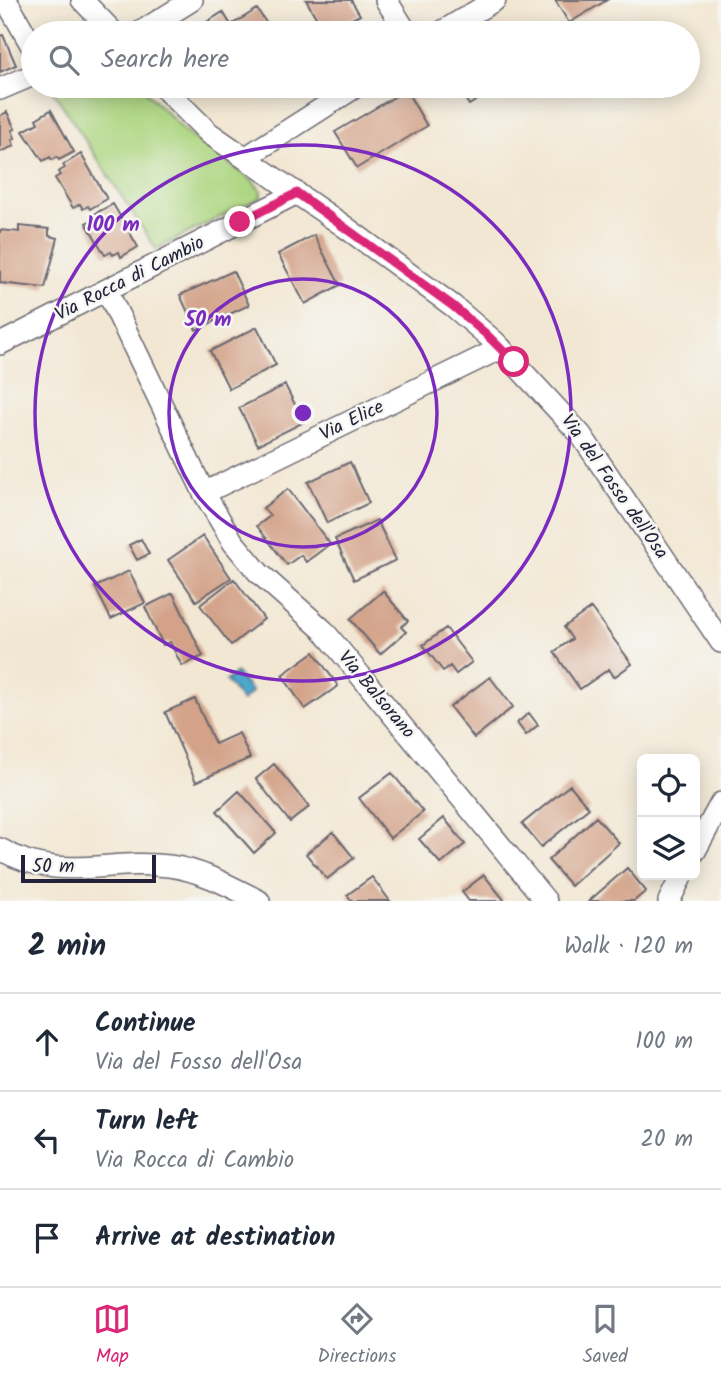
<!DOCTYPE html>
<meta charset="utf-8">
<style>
:root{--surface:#fff;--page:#f6f6f7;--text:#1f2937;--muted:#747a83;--line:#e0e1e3;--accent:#db2777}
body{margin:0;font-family:Kalam,sans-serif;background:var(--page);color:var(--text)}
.controls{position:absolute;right:21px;bottom:21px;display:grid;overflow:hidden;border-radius:10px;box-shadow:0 4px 18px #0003}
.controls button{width:63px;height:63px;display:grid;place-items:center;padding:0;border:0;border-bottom:2px solid var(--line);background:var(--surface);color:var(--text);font:35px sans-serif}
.scale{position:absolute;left:21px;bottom:18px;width:135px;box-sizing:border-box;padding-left:7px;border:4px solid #22223b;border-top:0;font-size:19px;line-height:24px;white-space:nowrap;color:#22223b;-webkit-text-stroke:5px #f6f6f2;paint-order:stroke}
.stop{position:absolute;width:21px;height:21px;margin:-16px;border:5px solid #db2777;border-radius:50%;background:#fff}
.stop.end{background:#db2777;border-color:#fff;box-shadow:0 2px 7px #0008}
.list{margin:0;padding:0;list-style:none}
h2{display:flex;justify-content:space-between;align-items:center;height:91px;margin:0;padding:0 28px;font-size:30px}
h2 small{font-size:23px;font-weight:400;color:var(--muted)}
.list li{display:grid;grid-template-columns:46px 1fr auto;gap:21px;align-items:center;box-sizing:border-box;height:98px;padding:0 28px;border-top:2px solid var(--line)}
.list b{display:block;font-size:26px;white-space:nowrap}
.list p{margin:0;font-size:23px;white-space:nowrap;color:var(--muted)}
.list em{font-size:23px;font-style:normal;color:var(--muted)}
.icon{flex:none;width:38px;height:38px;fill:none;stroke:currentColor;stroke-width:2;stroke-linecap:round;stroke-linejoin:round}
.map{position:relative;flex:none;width:721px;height:901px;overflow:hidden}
.search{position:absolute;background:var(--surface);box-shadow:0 4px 18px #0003;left:21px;right:21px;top:21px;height:77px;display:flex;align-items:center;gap:18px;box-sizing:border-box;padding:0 24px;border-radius:38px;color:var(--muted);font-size:26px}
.sheet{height:385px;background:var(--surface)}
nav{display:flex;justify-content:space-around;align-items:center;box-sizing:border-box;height:98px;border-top:2px solid var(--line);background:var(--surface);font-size:19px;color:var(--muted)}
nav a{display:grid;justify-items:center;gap:4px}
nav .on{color:var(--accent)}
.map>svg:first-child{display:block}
.green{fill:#add681;stroke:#687c5e;stroke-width:2}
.water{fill:#4ea7cb;stroke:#386483;stroke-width:2}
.building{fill:#d3a288}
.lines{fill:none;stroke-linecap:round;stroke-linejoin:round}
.minor-casing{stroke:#6b6770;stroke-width:24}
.minor{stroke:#fff;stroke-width:21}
.route{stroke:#db2777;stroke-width:9}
.ring{fill:none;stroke:#7b2cbf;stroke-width:3.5}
.labels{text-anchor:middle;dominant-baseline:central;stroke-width:5;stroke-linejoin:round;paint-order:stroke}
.street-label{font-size:19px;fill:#22223b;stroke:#f6f6f2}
.centre{fill:#7b2cbf;stroke:#f6f6f2;stroke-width:3.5}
.ring-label{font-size:21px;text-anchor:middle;font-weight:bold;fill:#7b2cbf;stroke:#f6f6f2;stroke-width:5;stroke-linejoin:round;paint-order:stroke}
</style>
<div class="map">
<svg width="721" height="901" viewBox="0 0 721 901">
<rect width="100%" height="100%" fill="#f6f6f2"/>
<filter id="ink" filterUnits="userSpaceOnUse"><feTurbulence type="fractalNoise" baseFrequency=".0143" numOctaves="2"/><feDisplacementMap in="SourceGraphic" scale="14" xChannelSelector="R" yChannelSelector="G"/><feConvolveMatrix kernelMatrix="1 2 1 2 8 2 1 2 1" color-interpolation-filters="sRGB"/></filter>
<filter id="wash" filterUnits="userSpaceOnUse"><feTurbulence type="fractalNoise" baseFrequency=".00686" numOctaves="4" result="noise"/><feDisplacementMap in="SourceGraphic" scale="28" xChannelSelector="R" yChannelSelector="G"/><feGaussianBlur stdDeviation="1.57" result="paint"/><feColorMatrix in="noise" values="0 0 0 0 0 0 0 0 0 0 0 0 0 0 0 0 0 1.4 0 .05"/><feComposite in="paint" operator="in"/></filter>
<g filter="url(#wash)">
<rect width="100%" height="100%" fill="#f2e7d3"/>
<path class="green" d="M50,86H140L189,135L252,180L261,191V197L156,249Z"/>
<path class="water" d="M236,673L252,692L242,701L226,681Z"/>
<g id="blocks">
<path class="building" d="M306,0H351L360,15L325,33Z
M555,0H607L569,23Z
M257,9L273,33H189L223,12L231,25Z
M3,35L16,65L0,72V36Z
M457,86H500L469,105Z
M406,90L427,126L357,168L335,132Z
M51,110L74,152L59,160L57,157L52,160L50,157L43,161L23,131L38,123L36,119Z
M7,112L15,129L12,130L15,138L12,140L14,146L0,152V116Z
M81,154L107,199L90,209L88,206L83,209L80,204L73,208L55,178L60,175L58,172L65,168L63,165Z
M113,204L138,247L121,257L119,252L113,255L111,252L105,255L86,223L98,217L96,213Z
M19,226L49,229V236L58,238L45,288L0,283V230L19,232Z
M314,235L340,285L305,304L278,254Z
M233,271L249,305L196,330L180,295Z
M257,327L276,365L229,389L210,351Z
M285,385L304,422L258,445L239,408Z
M350,462L369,503L327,523L308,482Z
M288,489L330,544L306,562L301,555L287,565L257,526L270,516L263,508Z
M377,520L396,560L354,580L335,539Z
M203,536L231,578L196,601L168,560Z
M141,539L149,554L137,560L129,545Z
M129,571L145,603L111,619L95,587Z
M234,579L264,619L231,645L200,605Z
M383,591L408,621L401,627L406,632L380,654L350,619Z
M173,593L203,656L182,666L170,642L163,645L145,607Z
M591,608L632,664L614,677L609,669L580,689L554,652L572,639L564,627Z
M446,628L472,662L456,674L450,666L443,671L423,645Z
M314,652L338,686L305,709L282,675Z
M490,677L513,707L474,738L450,707Z
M195,699L215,744L239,733L250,758L196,782L165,712Z
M529,713L538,725L526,735L517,723Z
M274,764L309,807L290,822L256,779Z
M392,773L423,812L390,838L359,798Z
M570,785L589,808L541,847L522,824Z
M239,791L276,833L254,853L217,811Z
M596,817L619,843L571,886L548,860Z
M444,818L465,844L441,864L419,839Z
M333,832L354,858L327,879L306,854Z
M627,868L646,891L634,901H589Z
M484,875L505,901H469L462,892Z
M372,877L390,901H352L347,895Z"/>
</g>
</g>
<g filter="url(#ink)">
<use href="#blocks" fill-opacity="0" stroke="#6b6770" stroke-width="2"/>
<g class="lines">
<defs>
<path id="minor" d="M6,0L33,48
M82,0L114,33
M386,0L407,33
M139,33L192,0
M440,33L495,0
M162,86L209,133L341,224L453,306L495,342L581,435L721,642
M0,89L33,75
M245,158L357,86
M107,291L204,493L233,542L258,572L323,630L546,901
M0,344L297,193
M204,493L501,348
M0,849C59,884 108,858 169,866C201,870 230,886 259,901
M695,851L721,803
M669,901L682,875"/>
</defs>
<use href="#minor" class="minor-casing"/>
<use href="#minor" class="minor"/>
</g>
</g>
<g class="lines" filter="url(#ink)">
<path class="route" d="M240,222L297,193L453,306L486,334L514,362"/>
</g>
<g class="ring">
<circle cx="303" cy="413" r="134"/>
<circle cx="303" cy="413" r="268"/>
</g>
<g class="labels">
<g class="street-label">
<text transform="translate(130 279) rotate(-27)">Via Rocca di Cambio</text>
<text transform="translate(352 421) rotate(-26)">Via Elice</text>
<text transform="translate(614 487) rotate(55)">Via del Fosso dell'Osa</text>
<text transform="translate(376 695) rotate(50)">Via Balsorano</text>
</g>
</g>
<circle cx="303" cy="413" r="10" class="centre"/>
<g class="ring-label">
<text x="113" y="231">100 m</text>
<text x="208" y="326">50 m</text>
</g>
</svg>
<div class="controls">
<button><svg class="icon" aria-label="locate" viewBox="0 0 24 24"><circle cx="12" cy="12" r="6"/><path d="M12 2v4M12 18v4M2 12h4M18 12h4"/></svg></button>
<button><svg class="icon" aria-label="layers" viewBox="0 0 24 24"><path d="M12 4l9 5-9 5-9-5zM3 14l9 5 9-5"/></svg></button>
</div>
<div class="scale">50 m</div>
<div class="stop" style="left:514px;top:362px"></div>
<div class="stop end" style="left:240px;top:222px"></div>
<div class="search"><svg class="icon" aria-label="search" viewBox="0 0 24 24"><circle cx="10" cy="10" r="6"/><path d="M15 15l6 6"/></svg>Search here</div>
</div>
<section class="sheet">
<h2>2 min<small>Walk · 120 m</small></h2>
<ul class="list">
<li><svg class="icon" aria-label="ahead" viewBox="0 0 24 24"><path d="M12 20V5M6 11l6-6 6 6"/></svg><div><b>Continue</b><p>Via del Fosso dell'Osa</p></div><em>100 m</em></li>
<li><svg class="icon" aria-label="left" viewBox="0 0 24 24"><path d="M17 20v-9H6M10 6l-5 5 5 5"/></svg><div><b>Turn left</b><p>Via Rocca di Cambio</p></div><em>20 m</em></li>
<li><svg class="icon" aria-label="arrive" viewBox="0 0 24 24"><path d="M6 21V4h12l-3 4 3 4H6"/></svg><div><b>Arrive at destination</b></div></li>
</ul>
</section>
<nav>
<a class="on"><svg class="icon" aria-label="map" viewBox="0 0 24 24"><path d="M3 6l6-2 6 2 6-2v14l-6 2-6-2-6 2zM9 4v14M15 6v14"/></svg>Map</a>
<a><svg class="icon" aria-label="directions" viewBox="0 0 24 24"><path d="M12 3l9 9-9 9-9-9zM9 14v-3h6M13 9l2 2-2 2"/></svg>Directions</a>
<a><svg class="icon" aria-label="saved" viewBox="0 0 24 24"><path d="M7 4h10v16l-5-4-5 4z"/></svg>Saved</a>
</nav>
